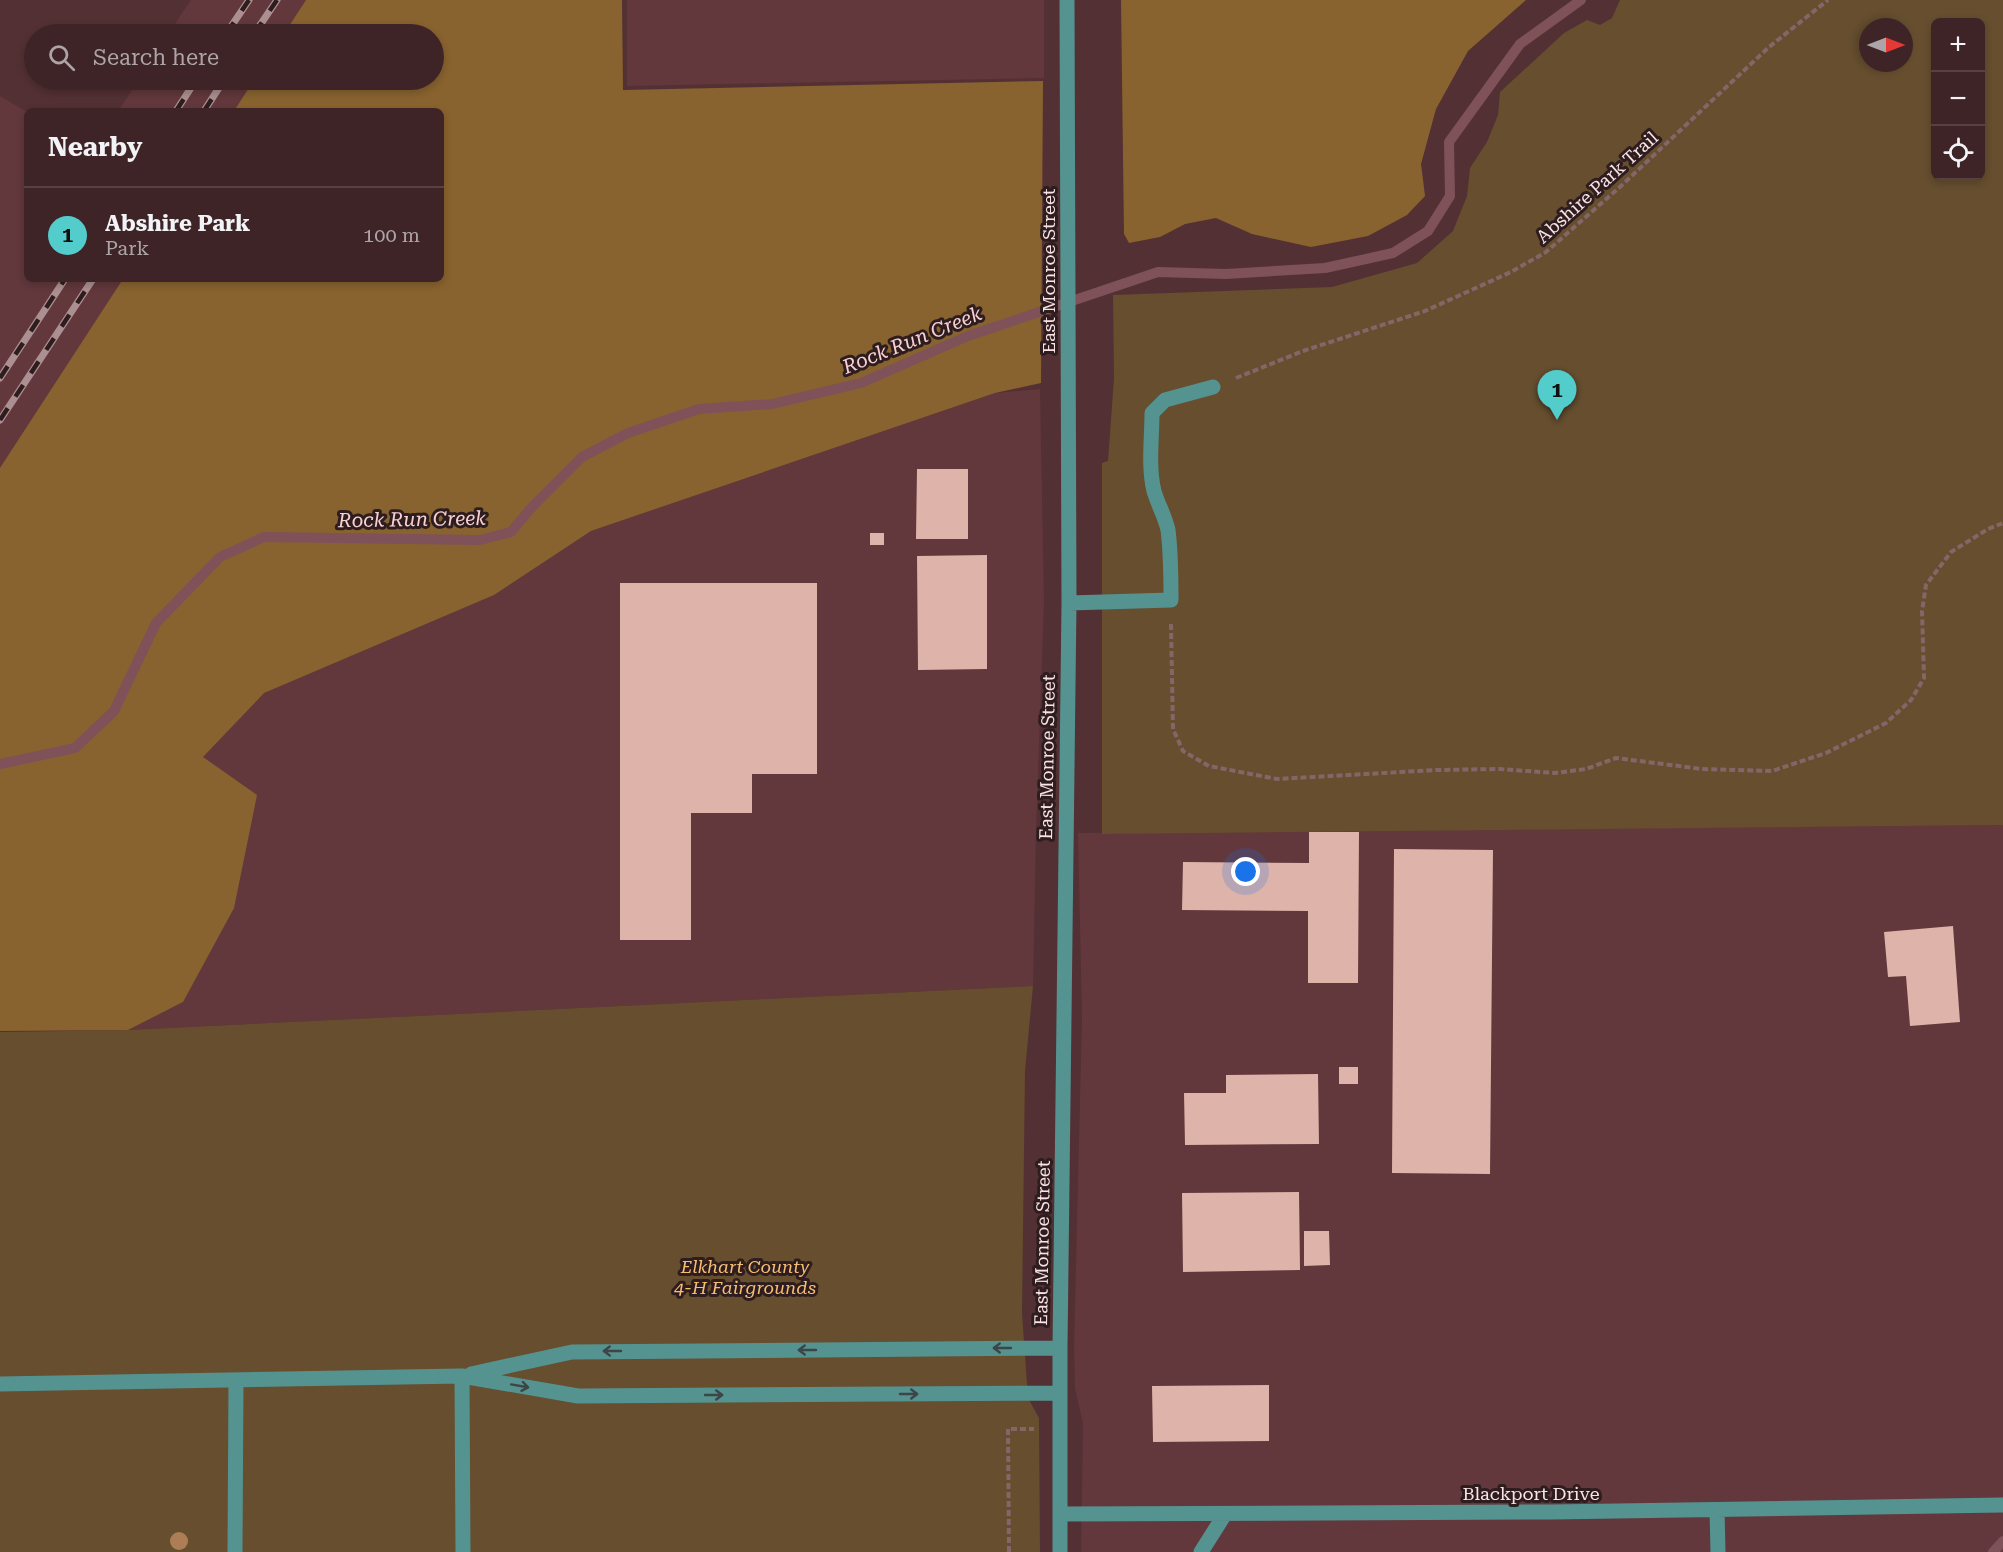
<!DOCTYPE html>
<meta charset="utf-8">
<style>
:root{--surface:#3e2426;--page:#493032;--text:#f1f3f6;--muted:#ada4a7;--line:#574143;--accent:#53cdcb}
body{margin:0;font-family:"Roboto Serif",serif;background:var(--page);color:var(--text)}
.controls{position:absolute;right:18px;top:18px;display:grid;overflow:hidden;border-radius:9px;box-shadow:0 3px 9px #0003}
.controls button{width:54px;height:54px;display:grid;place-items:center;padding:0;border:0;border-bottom:2px solid var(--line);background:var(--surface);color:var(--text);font:30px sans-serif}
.compass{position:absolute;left:1859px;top:18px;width:54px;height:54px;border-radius:50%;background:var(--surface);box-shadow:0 3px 9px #0003;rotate:90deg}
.you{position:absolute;left:1246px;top:872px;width:21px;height:21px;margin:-15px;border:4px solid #fff;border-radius:50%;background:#1a73e8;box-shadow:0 0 0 9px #1a73e833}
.badge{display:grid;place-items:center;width:39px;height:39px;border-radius:50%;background:var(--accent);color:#111;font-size:20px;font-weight:700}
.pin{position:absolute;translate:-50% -50px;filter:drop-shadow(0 2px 3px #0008)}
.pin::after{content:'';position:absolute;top:32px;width:21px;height:18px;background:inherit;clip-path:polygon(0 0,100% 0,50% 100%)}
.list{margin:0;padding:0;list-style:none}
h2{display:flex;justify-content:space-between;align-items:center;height:78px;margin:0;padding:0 24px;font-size:26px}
h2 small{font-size:20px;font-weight:400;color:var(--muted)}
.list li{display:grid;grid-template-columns:39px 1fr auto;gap:18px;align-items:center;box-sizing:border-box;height:96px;padding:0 24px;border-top:2px solid var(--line)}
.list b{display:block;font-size:22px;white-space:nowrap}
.list p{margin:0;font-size:20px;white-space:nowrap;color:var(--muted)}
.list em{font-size:20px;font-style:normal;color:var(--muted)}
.icon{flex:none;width:33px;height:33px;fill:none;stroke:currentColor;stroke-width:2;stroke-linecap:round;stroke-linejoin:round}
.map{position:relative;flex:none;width:2003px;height:1552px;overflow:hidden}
.search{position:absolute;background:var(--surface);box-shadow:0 3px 9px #0003;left:24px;top:24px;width:420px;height:66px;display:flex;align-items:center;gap:15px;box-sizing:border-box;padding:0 21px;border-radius:33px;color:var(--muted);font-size:22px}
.panel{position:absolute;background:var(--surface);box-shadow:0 3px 9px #0003;left:24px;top:108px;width:420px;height:174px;border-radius:9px}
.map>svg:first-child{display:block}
.built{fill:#62383c}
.green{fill:#664e2f;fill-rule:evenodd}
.forest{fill:#89632f}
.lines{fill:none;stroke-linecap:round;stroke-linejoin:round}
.stream{stroke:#7f5159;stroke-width:10}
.building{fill:#deb3a9}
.path{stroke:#856668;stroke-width:4;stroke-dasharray:6 3;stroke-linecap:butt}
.minor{stroke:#559391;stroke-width:15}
.rail-casing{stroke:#ac8f91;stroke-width:7}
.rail{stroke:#2e1d1f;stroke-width:4.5;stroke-dasharray:14;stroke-linecap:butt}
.tree{fill:#ad7e56}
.oneway{stroke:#3c4647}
.labels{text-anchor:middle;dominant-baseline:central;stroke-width:6;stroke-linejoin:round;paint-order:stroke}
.street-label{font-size:18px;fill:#fbe3e5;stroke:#2e1d1f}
.park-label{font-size:18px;font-style:italic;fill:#f7be72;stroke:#2e1d1f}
.water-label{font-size:20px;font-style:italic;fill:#f9d1d3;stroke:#2e1d1f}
</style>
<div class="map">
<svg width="2003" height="1552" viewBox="0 0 2003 1552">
<rect width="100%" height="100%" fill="#533033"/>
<path class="built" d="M191,0H308L285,34H168Z
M627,0H1044V78L627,86Z
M139,80H256L235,111H118Z
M0,96L27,112V279H125L0,469Z
M1040,389L1044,602L1036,832L1033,986L128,1030L183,1002L203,757L263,693L494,595L591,531L995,393Z
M2003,825V1552H1081L1083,1423L1075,1389L1074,1348L1082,1018L1078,833Z"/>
<path class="green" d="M1620,0H2003V825L1102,834V463L1108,461L1114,378L1113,295L1332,287L1417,263L1453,231L1467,196L1470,168L1487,142L1498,115L1500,92L1564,33L1587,20L1600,25L1612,18ZM1936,22H1980V176H1936ZM1868,27H1904V63H1868Z
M1033,986L1025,1071L1022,1313L1028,1398L1039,1418L1040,1552H0V1032L128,1030Z"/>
<path class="forest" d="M306,0H622L623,90L1043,81L1041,383L995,393L591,531L494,595L264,693L203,757L257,795L234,908L183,1002L128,1030L0,1031V468L123,279H441V111H234L254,80H434V34H284Z
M1121,0H1526L1468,51L1436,109L1421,164L1425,196L1407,215L1368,236L1311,247L1252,234L1216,218L1185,224L1160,237L1129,243L1124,234Z"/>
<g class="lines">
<path class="stream" d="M0,764L75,748L114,711L156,623L220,557L264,537L480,540L511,532L532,507L582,457L628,433L699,409L772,404L861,383L968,336L1158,272L1226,274L1325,268L1393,253L1428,231L1450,196L1449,142L1520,44L1581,0
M1993,1552L2003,1541"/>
</g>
<path class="building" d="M917,469H968V539H916Z
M870,533H884V545H870Z
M987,555V669L918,670L917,556Z
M620,583H817V774H752V813H691V940H620Z
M1309,832H1359L1358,983H1308V911L1182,910L1183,862L1309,863Z
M1394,849L1493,850L1490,1174L1392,1173Z
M1953,926L1960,1022L1910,1026L1906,976L1888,977L1884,932Z
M1339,1067H1358V1084H1339Z
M1318,1074L1319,1144L1185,1145L1184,1093H1226V1075Z
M1299,1192L1300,1270L1183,1272L1182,1193Z
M1304,1231H1329L1330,1265L1304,1266Z
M1269,1385V1441L1153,1442L1152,1386Z"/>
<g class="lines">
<path class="path" d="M1236,378L1303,351L1425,311L1511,272L1546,252L1621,186L1769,47L1828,0
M1171,624L1173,729L1183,751L1209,766L1277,779L1437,770L1499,769L1555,773L1586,769L1616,758L1702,769L1772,771L1826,753L1886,723L1911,700L1924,678L1922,611L1926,585L1951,552L1988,529L2003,523
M1009,1552L1008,1429H1034"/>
<path class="minor" d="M1069,603L1171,600C1171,577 1171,553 1168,530C1165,516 1158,505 1154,491C1148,467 1152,438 1152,413L1165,400L1213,387
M471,1374L572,1352L1060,1348
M462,1376L463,1552
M0,1384L462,1376L578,1396L1060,1393
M1717,1510L1718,1552
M1060,1514L1552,1512L2003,1505
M235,1552L236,1380
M1060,1552V1348L1069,603L1067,0
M1201,1552L1225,1514"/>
<defs>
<path id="rail" d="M226,34L249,0
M254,34L277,0
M176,111L196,80
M204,111L224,80
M0,378L65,279
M0,420L93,279"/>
</defs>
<use href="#rail" class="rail-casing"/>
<use href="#rail" class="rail"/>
</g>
<circle class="tree" cx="179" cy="1541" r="9"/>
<defs><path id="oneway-shaft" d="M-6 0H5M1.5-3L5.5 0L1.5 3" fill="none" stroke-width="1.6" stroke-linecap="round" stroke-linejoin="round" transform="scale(1.5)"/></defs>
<g class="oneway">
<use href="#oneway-shaft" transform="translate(1002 1348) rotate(180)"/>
<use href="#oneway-shaft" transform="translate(807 1350) rotate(180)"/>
<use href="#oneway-shaft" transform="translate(612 1351) rotate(180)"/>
<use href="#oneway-shaft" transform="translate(520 1386) rotate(10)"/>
<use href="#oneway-shaft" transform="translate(909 1394)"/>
<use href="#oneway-shaft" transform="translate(714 1395)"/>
</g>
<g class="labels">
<g class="street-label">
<text transform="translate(1597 187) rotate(-42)">Abshire Park Trail</text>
<text transform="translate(1048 271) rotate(-90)">East Monroe Street</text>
<text transform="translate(1047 757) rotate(-89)">East Monroe Street</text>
<text transform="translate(1042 1243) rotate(-89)">East Monroe Street</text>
<text x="1531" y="1493">Blackport Drive</text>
</g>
<g class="park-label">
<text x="745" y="1266">Elkhart County<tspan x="745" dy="21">4-H Fairgrounds</tspan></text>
</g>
<g class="water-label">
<text transform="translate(912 340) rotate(-22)">Rock Run Creek</text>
<text transform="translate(412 519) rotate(-1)">Rock Run Creek</text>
</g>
</g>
</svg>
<div class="controls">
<button>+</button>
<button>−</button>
<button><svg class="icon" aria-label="locate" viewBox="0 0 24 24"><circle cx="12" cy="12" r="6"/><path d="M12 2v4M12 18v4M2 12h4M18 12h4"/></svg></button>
</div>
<svg class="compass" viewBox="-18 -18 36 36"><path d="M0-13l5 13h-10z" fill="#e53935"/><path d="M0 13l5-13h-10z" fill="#ada4a7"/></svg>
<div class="you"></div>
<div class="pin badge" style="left:1557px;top:420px">1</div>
<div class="search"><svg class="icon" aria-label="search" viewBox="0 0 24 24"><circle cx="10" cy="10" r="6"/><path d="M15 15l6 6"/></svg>Search here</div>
<section class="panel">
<h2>Nearby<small></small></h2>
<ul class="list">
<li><span class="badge">1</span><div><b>Abshire Park</b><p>Park</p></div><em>100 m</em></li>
</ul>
</section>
</div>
